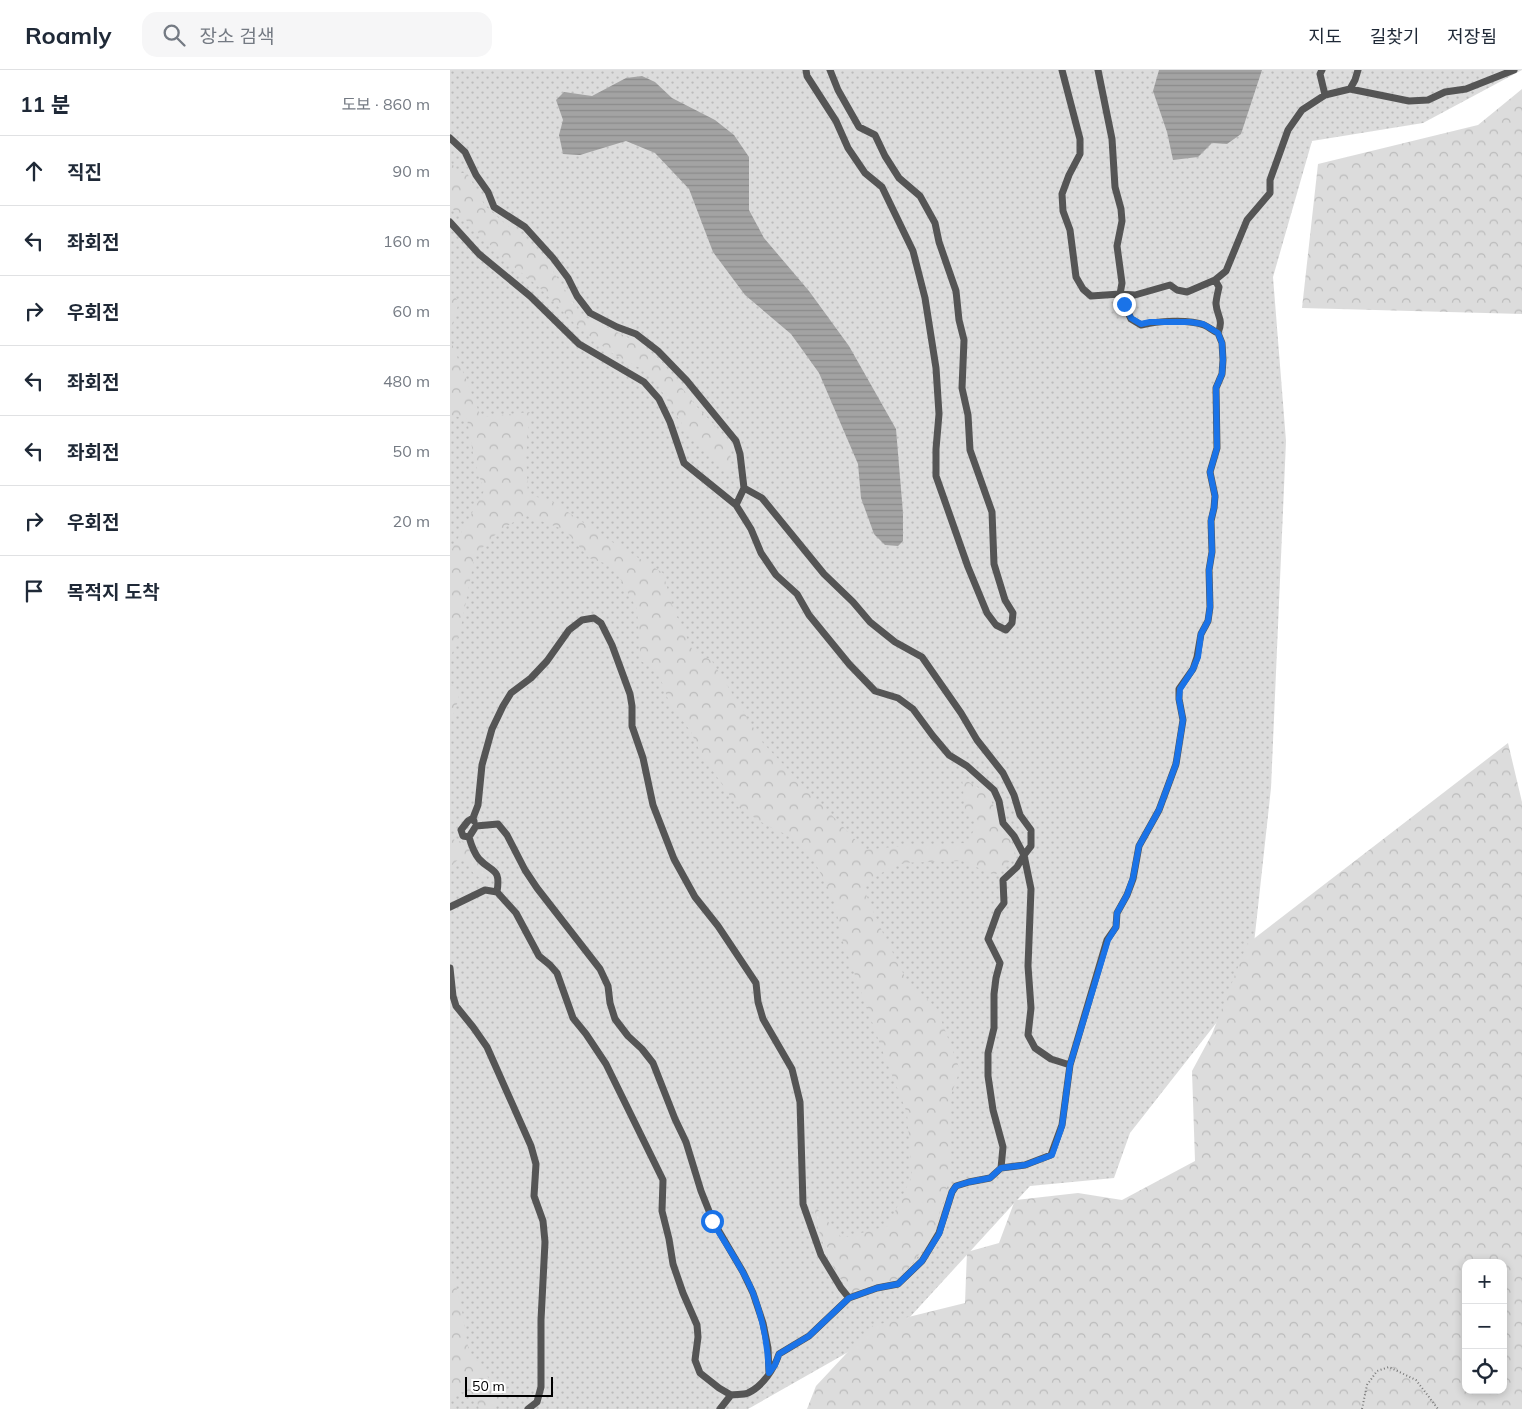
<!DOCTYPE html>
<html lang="ko">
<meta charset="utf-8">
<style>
:root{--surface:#fff;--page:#f6f6f7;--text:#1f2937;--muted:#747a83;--line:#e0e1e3}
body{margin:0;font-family:Mulish,"Noto Sans KR",sans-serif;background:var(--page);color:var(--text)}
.controls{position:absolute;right:15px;bottom:15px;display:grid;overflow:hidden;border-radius:10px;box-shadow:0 2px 8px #0003}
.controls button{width:45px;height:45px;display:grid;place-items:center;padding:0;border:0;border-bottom:1px solid var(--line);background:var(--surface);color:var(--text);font:25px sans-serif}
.scale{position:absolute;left:15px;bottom:12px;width:88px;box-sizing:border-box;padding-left:5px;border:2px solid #000;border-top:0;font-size:14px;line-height:18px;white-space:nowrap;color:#000;-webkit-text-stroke:4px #fff;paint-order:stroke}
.stop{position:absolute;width:15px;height:15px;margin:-11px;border:4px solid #1a73e8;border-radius:50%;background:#fff}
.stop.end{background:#1a73e8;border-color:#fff;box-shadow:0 1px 5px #0008}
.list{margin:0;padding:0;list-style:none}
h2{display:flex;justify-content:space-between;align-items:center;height:65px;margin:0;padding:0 20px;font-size:21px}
h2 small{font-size:16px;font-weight:400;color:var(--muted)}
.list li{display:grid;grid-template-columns:32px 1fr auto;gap:15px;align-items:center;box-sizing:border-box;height:70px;padding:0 20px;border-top:1px solid var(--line)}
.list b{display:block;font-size:19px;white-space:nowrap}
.list em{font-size:16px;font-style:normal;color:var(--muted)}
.icon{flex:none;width:28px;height:28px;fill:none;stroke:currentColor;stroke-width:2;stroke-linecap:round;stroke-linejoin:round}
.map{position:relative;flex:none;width:1072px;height:1339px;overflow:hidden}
header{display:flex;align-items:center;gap:30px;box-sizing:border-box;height:70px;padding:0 25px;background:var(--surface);border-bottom:1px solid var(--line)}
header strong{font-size:24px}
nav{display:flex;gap:28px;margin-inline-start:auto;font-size:18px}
.search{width:350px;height:45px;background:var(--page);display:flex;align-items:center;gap:12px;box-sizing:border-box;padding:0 18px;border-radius:15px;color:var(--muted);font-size:19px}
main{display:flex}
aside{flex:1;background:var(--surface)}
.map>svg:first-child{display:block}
.grass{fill:url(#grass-dots)}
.forest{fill:url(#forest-crowns);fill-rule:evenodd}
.water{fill:url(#water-rules)}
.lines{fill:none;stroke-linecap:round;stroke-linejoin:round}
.path{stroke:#777;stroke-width:2;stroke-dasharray:1 2.5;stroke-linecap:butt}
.service{stroke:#555;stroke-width:7}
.route{stroke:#1a73e8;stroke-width:6}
</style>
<header>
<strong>Roamly</strong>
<div class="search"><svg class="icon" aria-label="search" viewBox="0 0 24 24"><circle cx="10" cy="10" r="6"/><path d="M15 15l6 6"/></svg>장소 검색</div>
<nav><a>지도</a><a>길찾기</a><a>저장됨</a></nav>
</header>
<main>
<aside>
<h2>11 분<small>도보 · 860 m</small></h2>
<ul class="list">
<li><svg class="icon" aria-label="ahead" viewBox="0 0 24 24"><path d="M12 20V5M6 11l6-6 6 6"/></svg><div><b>직진</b></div><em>90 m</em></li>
<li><svg class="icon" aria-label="left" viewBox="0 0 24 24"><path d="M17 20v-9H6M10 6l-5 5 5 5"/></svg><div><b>좌회전</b></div><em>160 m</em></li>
<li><svg class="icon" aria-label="right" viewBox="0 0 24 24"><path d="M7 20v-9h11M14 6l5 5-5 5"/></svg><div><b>우회전</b></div><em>60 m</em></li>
<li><svg class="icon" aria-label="left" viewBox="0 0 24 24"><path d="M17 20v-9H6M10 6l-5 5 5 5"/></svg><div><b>좌회전</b></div><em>480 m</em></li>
<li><svg class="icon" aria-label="left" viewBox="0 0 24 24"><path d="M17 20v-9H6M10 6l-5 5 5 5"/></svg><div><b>좌회전</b></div><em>50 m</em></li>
<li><svg class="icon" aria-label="right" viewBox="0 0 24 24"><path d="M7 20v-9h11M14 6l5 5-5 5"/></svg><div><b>우회전</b></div><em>20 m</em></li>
<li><svg class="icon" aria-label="arrive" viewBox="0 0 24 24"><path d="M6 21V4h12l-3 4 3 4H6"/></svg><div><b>목적지 도착</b></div></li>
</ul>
</aside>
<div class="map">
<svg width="1072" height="1339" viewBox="0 0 1072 1339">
<defs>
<pattern id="grass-dots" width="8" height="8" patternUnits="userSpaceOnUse" patternTransform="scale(1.25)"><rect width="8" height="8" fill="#dcdcdc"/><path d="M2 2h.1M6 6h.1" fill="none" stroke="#bbb" stroke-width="1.8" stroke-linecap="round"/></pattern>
<pattern id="forest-crowns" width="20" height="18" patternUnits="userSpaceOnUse" patternTransform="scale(1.25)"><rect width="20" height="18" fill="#dcdcdc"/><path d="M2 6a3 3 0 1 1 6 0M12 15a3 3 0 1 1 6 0" fill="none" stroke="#bbb"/></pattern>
<pattern id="water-rules" width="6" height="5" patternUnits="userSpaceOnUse" patternTransform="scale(1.25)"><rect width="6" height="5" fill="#a3a3a3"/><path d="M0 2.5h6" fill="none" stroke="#8b8b8b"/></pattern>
</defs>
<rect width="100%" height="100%" fill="#fff"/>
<path class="grass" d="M0,0H1072L973,53L862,71L823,207L836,371L821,718L800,910L680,1063L664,1108L580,1116L460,1247L298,1339H0Z"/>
<path class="forest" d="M1072,19V244L852,238L868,94L1028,55Z
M0,91L9,103H17L35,136L95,189L132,246L171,264L190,274L210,290L247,337L280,372L281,404L234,357L201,304L160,282L126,255L88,216L54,189L15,149L0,137Z
M0,221L9,232L0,262Z
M0,269L31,347L80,342L76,386L78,425L100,430L159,470L213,503L222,535L242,579L262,591L313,673L415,780L461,775L518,773L528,750L515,739L512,708L537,723L560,769L566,785L545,805L512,791L448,793L412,815L430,857L460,917L472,924L487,939L510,1000L500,1028V1107L484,1164L462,1194L447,1209L399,1223L379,1190L369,1161L364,1135L392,1168L438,1156L462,1106L457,1043L434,985L393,872L384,829L364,791L337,765L316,755L288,737L251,684L241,662L219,632L208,602L191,591L187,539L163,496L139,488L115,460L75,445L49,461L25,485L10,562L0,589L1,481L34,421L24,389L17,349L0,345Z
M0,611L9,628L0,654Z
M1058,673L1072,732V1339H357L366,1316L422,1256L515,1233L517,1182L549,1173L565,1130L628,1123L672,1130L745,1091L742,1001L762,964L797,874ZM1016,1193H1053V1320H1016Z
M2,769L15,773L31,796L39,813L24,804L12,786L0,797V771Z
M0,1194L11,1235L19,1283L31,1294L47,1324L46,1339H29L25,1323L7,1322L0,1326Z"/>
<path class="water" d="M709,0H812L791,64L777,74L762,73L748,87L723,90L717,62L703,21Z
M192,6L205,12L222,28L265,50L284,65L299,87V140L314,168L359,221L399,276L446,359L453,443V471L448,476L435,475L424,464L411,428L408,394L369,303L341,264L295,225L263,182L239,119L205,83L176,71L130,85L113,84L109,65L113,50L106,30L114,22L142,26L176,8Z"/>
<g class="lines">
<path class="path" d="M912,1339L917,1315L927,1301L939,1297L966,1310L988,1339"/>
<path class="service" d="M356,0L357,6L386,51L398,78L415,103L432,117L463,181L475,228L486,298L489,344L486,379V406L518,497L537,543L546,555L556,560L562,553L563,543L555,530L544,494L542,442L520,380L518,345L512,318L514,270L509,250L506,221L489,172L485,153L470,126L449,108L435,86L425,65L409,57L388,20L380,0
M612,0L630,69V84L619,105L612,124L613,141L620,160L626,207L633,219L641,226L670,224L681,249L691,255C707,251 739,249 754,255C759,257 763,261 768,263
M648,0L662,69L665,117L671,139L672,151L667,176L672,213L670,224L685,225L720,215L727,220L737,222L765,210L776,201L797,150L820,123V110L838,60L852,40L875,25L900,19L959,31L978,30L995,22L1016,19L1064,0
M872,0L870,4L875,25
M900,19L905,10L908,0
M0,68L15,82L26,105L38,122L44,137L75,157L103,188L118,208L127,226L140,243L167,257L186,264L208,281L237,311L286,371L290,384L294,418L286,435
M0,152L29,184L80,226L129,274L194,312L209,329L220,352L234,393L286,435L301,459L311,483L326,505L347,524L359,545L399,594L425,621L448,628L463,639L483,666L499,685L517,696L544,720L549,731L553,753L564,766L574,785L567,797L553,810L554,833L548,841L538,869L550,893L546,908L544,924V958L538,983V1006L543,1040L553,1077L551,1098L540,1108L519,1112L506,1116L502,1122L489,1163L472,1191L448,1214L427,1218L399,1228L359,1266L329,1284C324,1299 313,1316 298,1323C293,1325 286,1324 281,1325L270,1339
M294,418L312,428L374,504L403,532L420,552L445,572L472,587L511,643L527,670L553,703L564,725L570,745L581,760V776L574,785L581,819L578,896L581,938L578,965L585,978L601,989L620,995L612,1055L601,1085L575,1095L551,1098
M23,748L28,735L32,695L42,659L53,636L61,623L81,608L97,591L119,560L132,550L144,548L151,553L162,575L180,624L182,636V656L193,688L203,735L224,789L245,827L268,856L306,913L308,932L313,949L342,999L350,1032L353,1134L371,1185L391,1218L399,1228
M19,767L13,766L11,760L18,751L23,748L24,751
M47,822C51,797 42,803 29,789C24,783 21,774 19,767L26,756L48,754L57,765L75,800L87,818L150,899L158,916L160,933L165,949L178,966L192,979L203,993L225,1049L236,1072L251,1121L263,1151L293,1202L303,1223L313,1253L318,1278L319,1303
M0,837L35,820L47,822L66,843L89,886L100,895L107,903L123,948L136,964L156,994L213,1110L212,1141L219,1169L223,1194L233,1223L247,1255L248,1267L245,1290L250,1303L269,1318L281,1325
M0,898L3,926L6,936L23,957L37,977L81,1076L86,1094L84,1126L93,1151L95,1172L91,1250V1317L87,1332L78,1339
M620,995L657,870L666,857L667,843L677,825L683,809L689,776L709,740L726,694L733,650L729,629V619L743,599L747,587L751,564L758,551L760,537L759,500L762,482L761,451L764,438L765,426L760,402L767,378L766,318L772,304L773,290L772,273L768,263C774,249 767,247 766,234C766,229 768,222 769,217L765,210"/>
</g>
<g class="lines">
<path class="route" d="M262,1151C276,1175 293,1198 303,1223C313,1249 318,1276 319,1303L325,1295L329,1284L359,1266L399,1228L427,1218L448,1214L472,1191L489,1164L502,1122L506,1116L519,1112L540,1108L551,1098L575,1095L602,1085L612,1056L620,995L658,870L666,857L667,843L677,825L683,808L689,776L709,740L726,694L733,650L729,629L730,619L743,599L748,587L751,564L758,551L760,537L759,500L762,482L761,450L764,438L765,426L760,402L767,378L766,318L772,304L773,290L772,273L768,263L753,254L740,252H700L691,254L681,248L674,234"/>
</g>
</svg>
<div class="controls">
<button>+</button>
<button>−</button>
<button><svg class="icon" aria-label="locate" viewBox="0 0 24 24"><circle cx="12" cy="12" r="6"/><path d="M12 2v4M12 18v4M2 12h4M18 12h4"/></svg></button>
</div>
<div class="scale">50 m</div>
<div class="stop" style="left:262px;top:1151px"></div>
<div class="stop end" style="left:674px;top:234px"></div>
</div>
</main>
